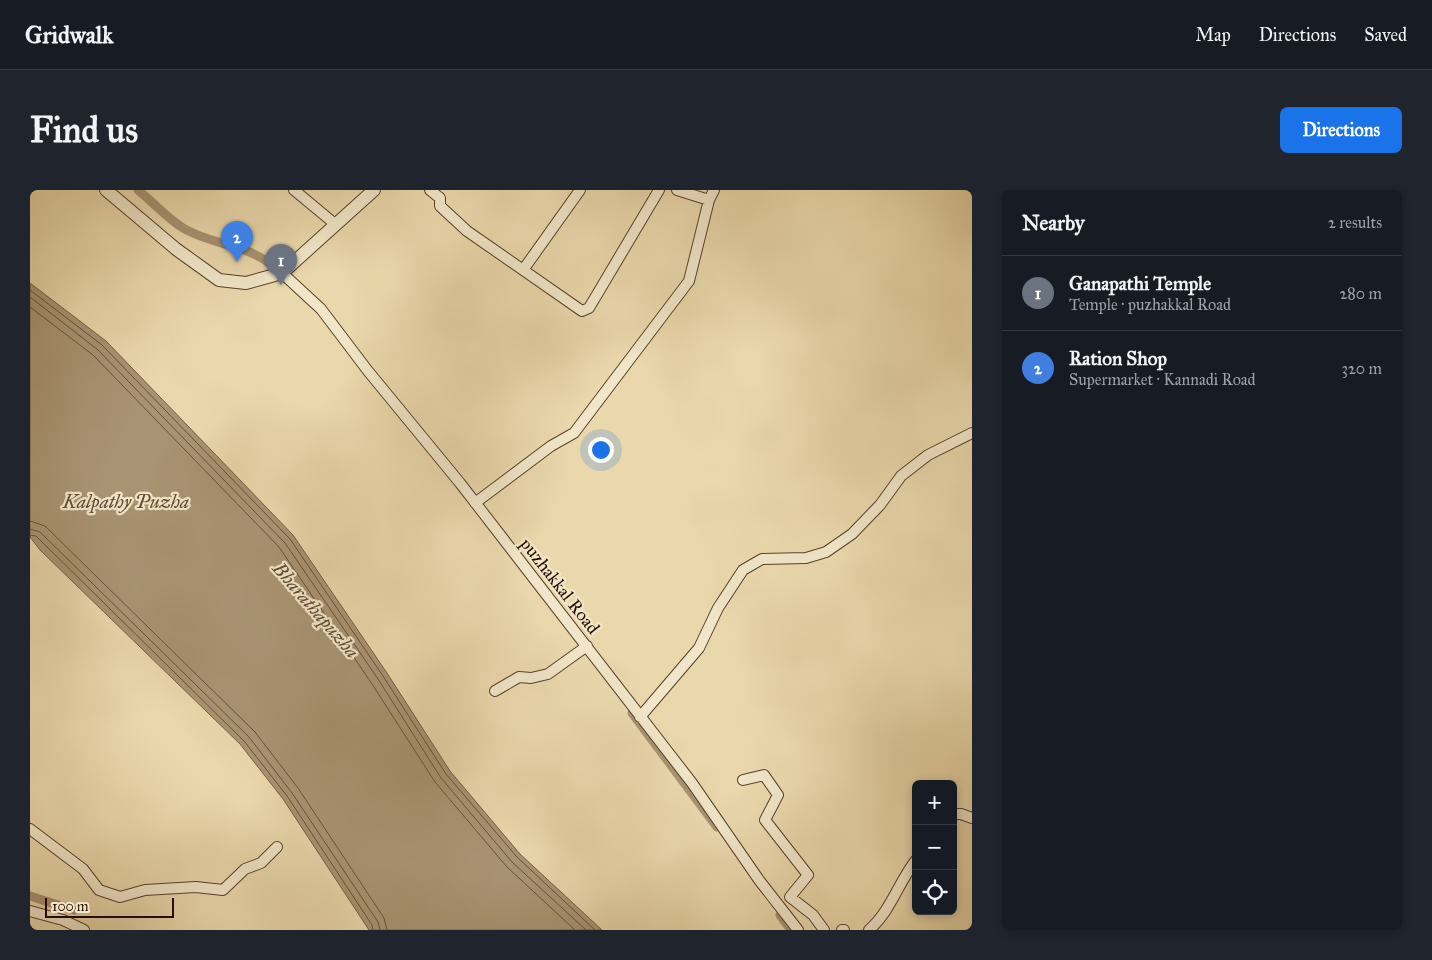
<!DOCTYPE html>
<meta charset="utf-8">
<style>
:root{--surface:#171b24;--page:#20242c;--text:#f1f3f6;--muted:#9ea1a6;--line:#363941;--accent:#1a73e8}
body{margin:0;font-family:"IM FELL Great Primer",serif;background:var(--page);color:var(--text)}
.controls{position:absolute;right:15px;bottom:15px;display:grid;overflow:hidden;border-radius:8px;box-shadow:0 2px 8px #0003}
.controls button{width:45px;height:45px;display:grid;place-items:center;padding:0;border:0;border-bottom:1px solid var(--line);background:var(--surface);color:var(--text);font:25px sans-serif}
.scale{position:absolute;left:15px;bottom:12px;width:129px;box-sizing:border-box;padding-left:5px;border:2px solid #280e00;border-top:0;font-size:14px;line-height:18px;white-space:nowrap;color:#280e00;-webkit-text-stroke:4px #f1e6c9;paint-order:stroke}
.you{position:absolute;left:570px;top:259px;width:18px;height:18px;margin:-12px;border:4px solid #fff;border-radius:50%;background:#1a73e8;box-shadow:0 0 0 8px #1a73e833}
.badge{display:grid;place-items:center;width:32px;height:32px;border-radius:50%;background:var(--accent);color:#fff;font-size:16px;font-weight:700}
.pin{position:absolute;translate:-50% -41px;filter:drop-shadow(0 1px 2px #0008)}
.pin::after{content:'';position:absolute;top:26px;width:18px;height:15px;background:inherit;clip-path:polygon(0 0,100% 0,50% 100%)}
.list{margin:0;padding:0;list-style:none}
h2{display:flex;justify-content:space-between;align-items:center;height:65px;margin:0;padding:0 20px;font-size:21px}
h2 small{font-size:16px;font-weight:400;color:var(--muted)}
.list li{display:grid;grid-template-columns:32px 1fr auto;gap:15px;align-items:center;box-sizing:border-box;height:75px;padding:0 20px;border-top:1px solid var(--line)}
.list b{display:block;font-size:19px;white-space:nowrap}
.list p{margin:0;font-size:16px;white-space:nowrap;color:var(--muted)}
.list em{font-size:16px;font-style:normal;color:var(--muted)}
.icon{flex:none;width:28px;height:28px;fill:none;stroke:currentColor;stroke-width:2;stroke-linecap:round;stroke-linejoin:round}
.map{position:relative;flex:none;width:942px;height:740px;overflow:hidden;border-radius:8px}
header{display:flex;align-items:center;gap:30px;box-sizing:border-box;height:70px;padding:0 25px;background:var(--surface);border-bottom:1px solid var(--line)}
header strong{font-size:24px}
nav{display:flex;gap:28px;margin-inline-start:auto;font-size:18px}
.intro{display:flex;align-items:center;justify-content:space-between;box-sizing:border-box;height:120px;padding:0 30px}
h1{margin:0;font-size:35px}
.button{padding:12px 22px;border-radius:8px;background:var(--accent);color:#fff;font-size:18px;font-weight:700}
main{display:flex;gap:30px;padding:0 30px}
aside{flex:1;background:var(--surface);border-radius:8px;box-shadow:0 2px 8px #0003}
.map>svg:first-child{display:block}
.water{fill:#a89372;stroke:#755e44}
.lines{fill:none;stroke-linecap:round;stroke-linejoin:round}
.shore{stroke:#685039;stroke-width:1}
.canal{stroke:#a89372;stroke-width:9}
.minor-casing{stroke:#58402b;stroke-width:12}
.tertiary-casing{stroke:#58402b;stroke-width:14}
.minor{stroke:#f1e6c9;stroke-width:10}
.tertiary{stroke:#f1e6c9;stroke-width:12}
.labels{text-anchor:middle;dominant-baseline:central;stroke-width:4.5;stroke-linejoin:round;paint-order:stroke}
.street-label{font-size:18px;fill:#280e00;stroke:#f1e6c9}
.water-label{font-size:19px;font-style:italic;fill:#624a33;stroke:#f1e6c9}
</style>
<header>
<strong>Gridwalk</strong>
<nav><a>Map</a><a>Directions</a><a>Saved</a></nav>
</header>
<div class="intro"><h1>Find us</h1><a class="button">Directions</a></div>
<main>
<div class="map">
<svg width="942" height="740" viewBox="0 0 942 740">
<rect width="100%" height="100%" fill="#ead8ac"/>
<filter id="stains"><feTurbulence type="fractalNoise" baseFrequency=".004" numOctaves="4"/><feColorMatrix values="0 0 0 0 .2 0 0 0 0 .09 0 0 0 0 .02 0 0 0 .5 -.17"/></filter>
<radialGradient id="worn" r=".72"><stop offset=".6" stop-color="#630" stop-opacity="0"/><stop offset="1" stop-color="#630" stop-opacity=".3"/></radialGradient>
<path class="water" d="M0,93L76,151L263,345L357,483L420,581L490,664L572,740H339L253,609L210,554L10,360L0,347Z"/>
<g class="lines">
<path class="shore" d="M0,100L72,155L260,349L353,486L416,584L487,667L565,740
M0,107L68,160L255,353L348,489L411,588L482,672L556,740
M0,117L63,165L249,357L342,494L405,592L477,677L545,740
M0,331L15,336L225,542L268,598L354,728L357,740
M0,339L10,342L219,547L262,603L348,732L350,740
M0,345L6,346L214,551L257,606L342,735L343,740"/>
<path class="canal" d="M108,0C123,12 137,28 153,38C179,54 214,54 239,73
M602,523L687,637
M0,706L44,720
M750,725L761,740"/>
<defs>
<path id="minor" d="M264,0L305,34
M400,0L410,8V16L437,41L552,121L559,118L629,0
M647,0L679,10L684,0
M493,80L550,0
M252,83L291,119L338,181L430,293L662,593L729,690L768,740
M445,313L521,256L544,243L659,91L679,10
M465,501L489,487L501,488L518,484L557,456
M610,527L669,458L688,418L713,380L732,369L776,368L796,362L822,344L850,315L871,286L898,265L942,243
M713,590L734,585L748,605L735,630L778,685L760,707L783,725L794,740
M923,624H931L942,628
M0,639L53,679L69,700L90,707L115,700L166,697L193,700L215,679L231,673L247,657
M0,721L33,730L54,740
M812,740H814
M839,740C861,721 868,693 886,670"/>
<path id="tertiary" d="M76,0L146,59L189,90L216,93L252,83L344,0"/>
</defs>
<use href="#minor" class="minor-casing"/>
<use href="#tertiary" class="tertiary-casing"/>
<use href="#minor" class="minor"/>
<use href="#tertiary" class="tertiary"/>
</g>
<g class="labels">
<g class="street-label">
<text transform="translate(530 396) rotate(52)">puzhakkal Road</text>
</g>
<g class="water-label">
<text x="96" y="311">Kalpathy Puzha</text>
<text transform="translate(286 420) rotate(49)">Bharathapuzha</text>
</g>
</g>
<rect width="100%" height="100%" filter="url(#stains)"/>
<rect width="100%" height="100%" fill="url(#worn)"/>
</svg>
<div class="controls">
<button>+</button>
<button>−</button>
<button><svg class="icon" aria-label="locate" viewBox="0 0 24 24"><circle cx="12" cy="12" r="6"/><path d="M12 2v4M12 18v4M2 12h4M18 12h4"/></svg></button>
</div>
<div class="scale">100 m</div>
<div class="you"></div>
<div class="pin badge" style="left:251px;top:95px;background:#6b7280">1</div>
<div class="pin badge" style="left:207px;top:72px;background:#3f7fe0">2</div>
</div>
<aside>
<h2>Nearby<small>2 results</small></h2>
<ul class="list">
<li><span class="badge" style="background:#6b7280">1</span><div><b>Ganapathi Temple</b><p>Temple · puzhakkal Road</p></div><em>280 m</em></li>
<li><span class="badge" style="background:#3f7fe0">2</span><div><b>Ration Shop</b><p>Supermarket · Kannadi Road</p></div><em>320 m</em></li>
</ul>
</aside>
</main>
